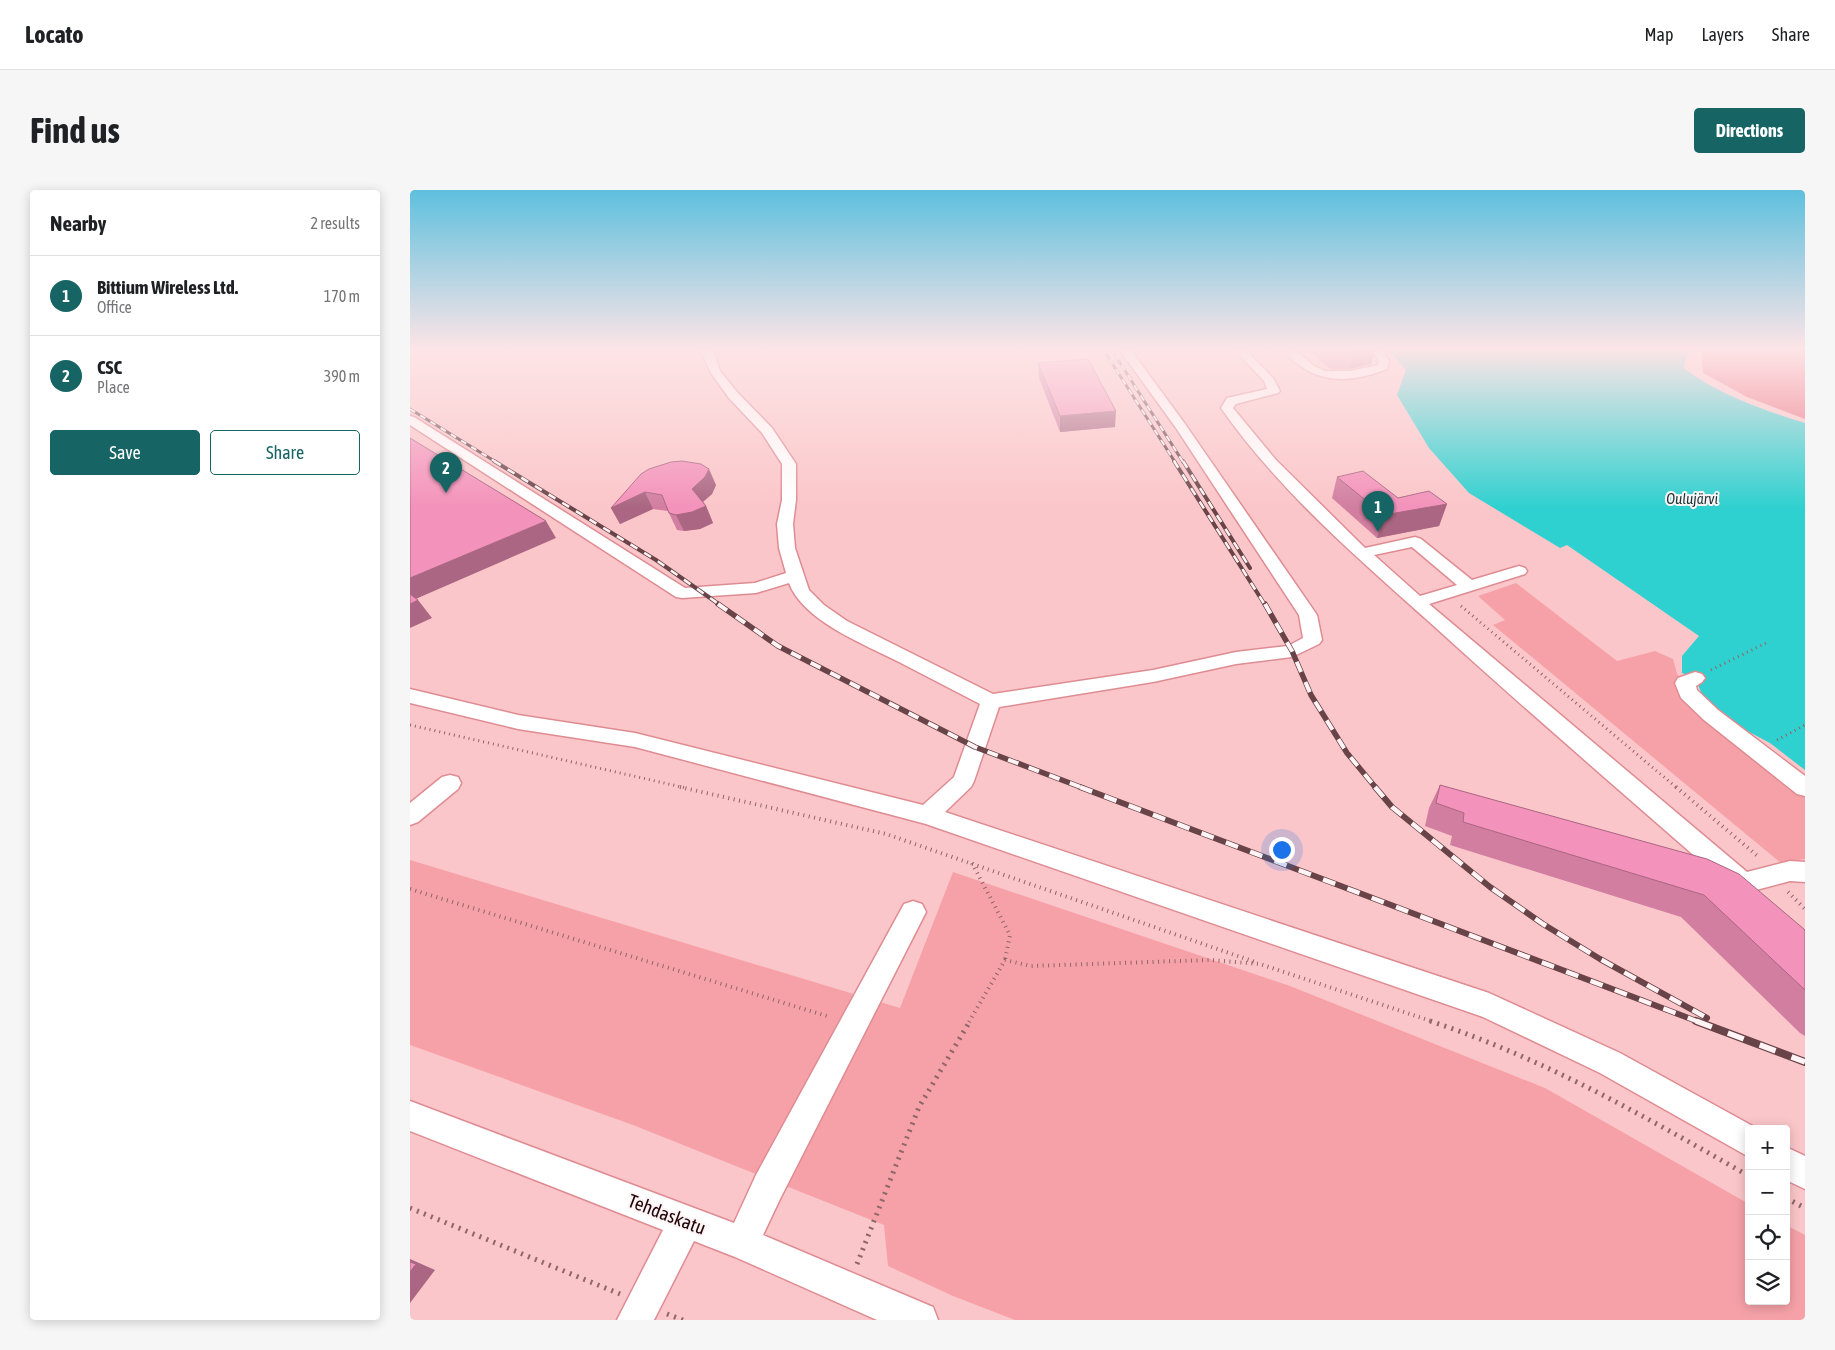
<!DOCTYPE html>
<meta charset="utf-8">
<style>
:root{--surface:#fff;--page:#f6f6f6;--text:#202124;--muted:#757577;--line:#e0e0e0;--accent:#166564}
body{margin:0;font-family:"Asap Condensed",sans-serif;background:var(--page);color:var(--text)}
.controls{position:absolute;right:15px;bottom:15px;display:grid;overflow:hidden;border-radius:5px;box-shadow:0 2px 12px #0003}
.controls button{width:45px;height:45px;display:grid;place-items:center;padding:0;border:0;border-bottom:1px solid var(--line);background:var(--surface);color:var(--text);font:25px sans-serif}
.you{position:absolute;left:871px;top:659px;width:18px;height:18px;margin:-12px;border:4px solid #fff;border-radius:50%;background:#1a73e8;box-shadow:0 0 0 8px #1a73e833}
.badge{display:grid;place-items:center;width:32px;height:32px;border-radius:50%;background:var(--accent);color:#fff;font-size:16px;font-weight:700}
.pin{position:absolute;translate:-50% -41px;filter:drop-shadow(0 1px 2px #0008)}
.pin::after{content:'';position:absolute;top:26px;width:18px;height:15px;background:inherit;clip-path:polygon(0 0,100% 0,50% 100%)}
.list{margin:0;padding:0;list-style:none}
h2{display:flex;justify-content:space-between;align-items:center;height:65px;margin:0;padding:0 20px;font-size:21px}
h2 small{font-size:16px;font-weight:400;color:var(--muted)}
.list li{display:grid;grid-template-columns:32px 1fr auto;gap:15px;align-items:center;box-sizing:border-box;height:80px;padding:0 20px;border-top:1px solid var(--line)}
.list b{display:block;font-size:19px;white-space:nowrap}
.list p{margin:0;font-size:16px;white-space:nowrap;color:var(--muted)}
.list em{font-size:16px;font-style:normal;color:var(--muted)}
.actions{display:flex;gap:10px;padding:15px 20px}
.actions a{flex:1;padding:11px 0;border:1px solid var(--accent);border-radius:5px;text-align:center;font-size:18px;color:var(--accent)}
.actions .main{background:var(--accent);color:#fff}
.icon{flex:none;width:28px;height:28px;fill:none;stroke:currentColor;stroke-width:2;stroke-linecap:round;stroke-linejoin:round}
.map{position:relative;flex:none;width:1395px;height:1130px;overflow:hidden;border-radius:5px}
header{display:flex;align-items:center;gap:30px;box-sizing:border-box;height:70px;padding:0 25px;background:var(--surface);border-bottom:1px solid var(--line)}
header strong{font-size:24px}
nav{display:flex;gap:28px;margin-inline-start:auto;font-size:18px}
.intro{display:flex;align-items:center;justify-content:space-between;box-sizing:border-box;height:120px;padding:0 30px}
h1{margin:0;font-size:35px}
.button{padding:12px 22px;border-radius:5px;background:var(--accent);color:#fff;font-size:18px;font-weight:700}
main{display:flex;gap:30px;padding:0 30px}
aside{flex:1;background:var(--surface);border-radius:5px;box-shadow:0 2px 12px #0003}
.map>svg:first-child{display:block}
.green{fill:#f6a1a8}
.forest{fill:#e96b7b}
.water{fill:#2fd1d0}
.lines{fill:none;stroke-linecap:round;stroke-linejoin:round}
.minor-casing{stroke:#de8c92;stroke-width:3}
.path-far2{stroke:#8f6669;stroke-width:3;stroke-dasharray:1 4;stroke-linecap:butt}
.path-far1{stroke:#8f6669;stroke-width:4;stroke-dasharray:1 4.5;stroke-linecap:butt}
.path{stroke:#8f6669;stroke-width:5;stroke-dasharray:2 5.5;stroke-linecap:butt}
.minor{fill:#fff;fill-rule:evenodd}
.rail-far4-casing{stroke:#684347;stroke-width:3}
.rail-far3-casing{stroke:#684347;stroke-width:4}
.rail-far2-casing{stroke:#684347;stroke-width:5.5}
.rail-far1-casing{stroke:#684347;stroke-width:6}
.rail-casing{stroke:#684347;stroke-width:8}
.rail-far4{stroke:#fef4f5;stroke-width:2;stroke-dasharray:6;stroke-linecap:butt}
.rail-far3{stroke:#fef4f5;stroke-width:2.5;stroke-dasharray:8;stroke-linecap:butt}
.rail-far2{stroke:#fef4f5;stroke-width:4;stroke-dasharray:11;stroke-linecap:butt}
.rail-far1{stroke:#fef4f5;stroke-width:4.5;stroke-dasharray:13;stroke-linecap:butt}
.rail{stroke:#fef4f5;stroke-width:5.5;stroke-dasharray:17;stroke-linecap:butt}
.wall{fill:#d17ea0}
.shaded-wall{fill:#aa6682}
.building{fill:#f392ba;stroke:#aa6682}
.labels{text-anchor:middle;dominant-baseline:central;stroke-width:4;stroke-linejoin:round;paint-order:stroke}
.far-water-label{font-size:15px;font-style:italic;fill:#173636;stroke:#fef4f5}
.near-street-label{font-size:19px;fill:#200408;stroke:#fef4f5}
</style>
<header>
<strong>Locato</strong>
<nav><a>Map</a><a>Layers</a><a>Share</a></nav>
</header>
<div class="intro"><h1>Find us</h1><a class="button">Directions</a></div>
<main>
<aside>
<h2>Nearby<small>2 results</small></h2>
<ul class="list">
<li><span class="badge">1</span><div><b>Bittium Wireless Ltd.</b><p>Office</p></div><em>170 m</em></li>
<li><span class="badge">2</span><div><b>CSC</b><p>Place</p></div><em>390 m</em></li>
</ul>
<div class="actions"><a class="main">Save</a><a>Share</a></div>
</aside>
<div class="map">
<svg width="1395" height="1130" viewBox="0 0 1395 1130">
<rect width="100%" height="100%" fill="#fbc6c9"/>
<path class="green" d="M1106,393L1207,471L1245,461L1263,469L1267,484L1282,500L1273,511L1340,568L1395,607V669L1371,673L1083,435L1095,430L1068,406Z
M0,670L490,818L543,682L880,796L1135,898L1339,1014V1111H1376V1035L1395,1045V1130H605L543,1106L478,1076L474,1035L223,935L0,855Z"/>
<path class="forest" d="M1291,159H1395V229L1337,207L1293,183Z"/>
<path class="water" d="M978,159H1281L1273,177C1302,202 1358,222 1395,233V580L1360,553L1322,533L1295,511L1285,488L1272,483V466L1289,446L1157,355L1150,358L1059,303L1019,258L987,205L996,180Z"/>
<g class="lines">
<defs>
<path id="minor" d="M290,159H301L305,166L310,181L327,202L362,238L386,274V310L383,334L385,358L399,400L414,415L437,431L583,504L743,480L826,462L878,456L893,448L889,425L766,238L709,159H720L775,234L907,425L912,450L909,454L882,467L826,474L743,492L589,517L564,591L561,597L535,622L1079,803L1210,863L1348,939H1339V967L1190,883L1073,827L516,634L225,557L108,539L0,513V499L108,525L225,543L513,615L544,587L570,514C543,500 516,486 489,472C454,454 393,431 379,393L346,403L272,408L266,407L0,235V226L4,227L275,398L345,393L376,383L369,358L367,334L372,310V274L352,243L319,208L301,183Z
M824,159H835L863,188L870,201L868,203L826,214L823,218L866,270L955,358L1005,347L1011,349L1062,390L1109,376L1115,378L1117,381L1115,384L1019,414L1337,682L1380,671L1395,672V692L1380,691L1346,700L1345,703L1336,706L1327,703C1223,612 1118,522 1016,429C943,364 867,298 811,218L817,208L857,199L854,191ZM1002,357L1047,395L1010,406L964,365Z
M872,159H884L904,176L915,181H940L968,175L969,171L962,159H972L979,171L977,179C936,195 902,194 872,159Z
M1285,482L1292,484L1295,488L1292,492L1286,496L1287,500L1308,520L1395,586V606L1387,604L1294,530L1271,508L1265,493L1268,488Z
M40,585L48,587L51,593L48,599L8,632L0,635V613L32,587Z
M503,711L512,714L516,722L370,1009L353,1045L523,1117L528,1130H467L325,1067L284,1051L244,1130H207L253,1040L0,941V911L324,1033L346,985L494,714Z
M1376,957L1395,966V999L1376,990Z"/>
</defs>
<use href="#minor" class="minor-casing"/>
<path class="path-far2" d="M1051,416L1267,598
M1301,480L1356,453
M0,535L276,598
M1367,550L1395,535"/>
<path class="path-far1" d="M270,597L476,644L845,772
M1266,597L1350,668
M562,673L600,745L595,770
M0,699L420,827
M1378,702L1395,719
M559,832L595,770L621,776L800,770L850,774L1024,832"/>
<path class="path" d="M1020,831C1135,869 1234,926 1339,986
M1376,1008L1395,1018
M0,1018L210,1104
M447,1074L509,917L560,831
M257,1124L273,1130"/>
<use href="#minor" class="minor"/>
<defs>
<path id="rail-far4" d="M693,159L765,272
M705,165L773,272
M0,219L86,272"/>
<path id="rail-far3" d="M84,271L246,370L310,415
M764,271L855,415
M773,271L840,378"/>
<path id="rail-far2" d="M308,414L368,456L565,557L673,598
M855,414L882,461L901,505L937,563L966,598"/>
<path id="rail-far1" d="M670,597L1289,832
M965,597L982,617L1080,697L1133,734L1190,769L1297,828"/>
<path id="rail" d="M1286,831L1395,872"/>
</defs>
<use href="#rail-far4" class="rail-far4-casing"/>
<use href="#rail-far3" class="rail-far3-casing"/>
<use href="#rail-far2" class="rail-far2-casing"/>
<use href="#rail-far1" class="rail-far1-casing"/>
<use href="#rail" class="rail-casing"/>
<use href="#rail-far4" class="rail-far4"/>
<use href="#rail-far3" class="rail-far3"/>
<use href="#rail-far2" class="rail-far2"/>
<use href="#rail-far1" class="rail-far1"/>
<use href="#rail" class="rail"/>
</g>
<path class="wall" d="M897,159H965L961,174L940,179H920Z
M628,173L705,237L650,242L629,188Z
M261,272L306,295L302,304L293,312L296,316L303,333L290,339L274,341L267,340L258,321L243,319L210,334L201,318Z
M927,287L988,308L1037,314L1029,336L967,348L922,308Z
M1030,595L1395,740V846L1390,843L1271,727L1040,655L1042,646L1015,636L1019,618Z"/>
<path class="shaded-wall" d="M949,159H965L961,174L940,179L944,160Z
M706,221L705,237L650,242V226Z
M299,279L306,295L302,304L289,315L282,299Z
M235,302L243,319L210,334L201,318Z
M1037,314L1029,336L967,348L974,325Z
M296,316L303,333L290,339L274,341L266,325Z
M136,331L146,348L1,411L0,410V388Z
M8,410L22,428L0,438V414Z
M0,1069L25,1080L0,1113Z"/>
<path class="building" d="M922,159H949L944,160H924Z
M678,169L706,221L650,226L628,173Z
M0,248L136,331L0,388Z
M272,271L291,274L299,279L295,287L282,299L296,316L282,322L266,325L259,323L252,305L235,302L201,318L231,284L239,279L261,272Z
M953,281L988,308L1019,301L1037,314L974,325L927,287Z
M0,404L8,410L0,414Z
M1030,595L1297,669L1329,684L1395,740V800L1294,705L1053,632L1054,623L1026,613Z
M0,1072L6,1074L0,1082Z"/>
<linearGradient id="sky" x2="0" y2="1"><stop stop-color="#5ec0de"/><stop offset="0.5" stop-color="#fde5e7"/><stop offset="1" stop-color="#fde5e7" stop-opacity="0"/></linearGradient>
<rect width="1395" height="318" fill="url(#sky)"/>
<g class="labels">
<g class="far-water-label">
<text x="1282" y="308">Oulujärvi</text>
</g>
<g class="near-street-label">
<text transform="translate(257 1024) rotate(21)">Tehdaskatu</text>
</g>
</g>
</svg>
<div class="controls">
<button>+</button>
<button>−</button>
<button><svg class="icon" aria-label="locate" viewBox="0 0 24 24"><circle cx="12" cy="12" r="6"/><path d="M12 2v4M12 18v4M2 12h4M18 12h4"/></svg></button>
<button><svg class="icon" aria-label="layers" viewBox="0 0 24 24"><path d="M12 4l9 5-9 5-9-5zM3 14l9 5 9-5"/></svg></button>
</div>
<div class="you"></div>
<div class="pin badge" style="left:968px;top:342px">1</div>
<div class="pin badge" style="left:36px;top:303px">2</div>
</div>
</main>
